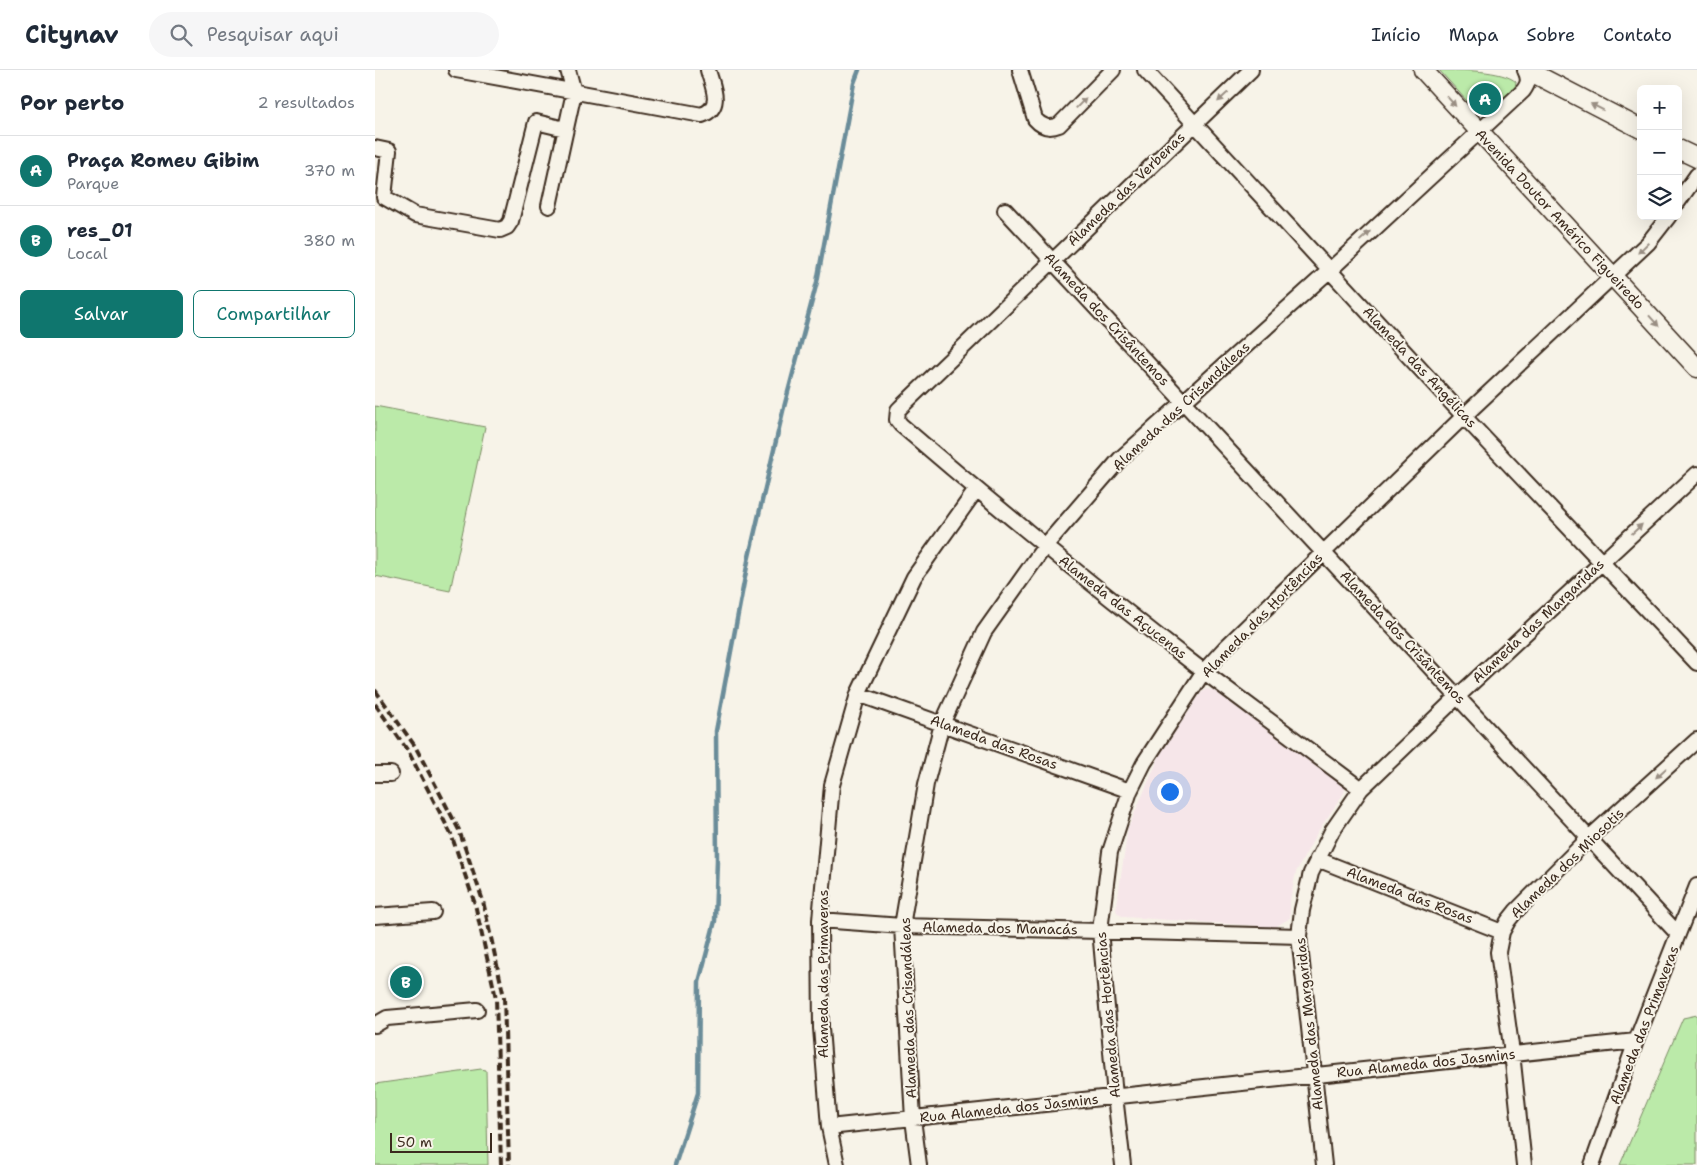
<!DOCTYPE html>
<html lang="pt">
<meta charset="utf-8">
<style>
:root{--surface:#fff;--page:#f6f6f7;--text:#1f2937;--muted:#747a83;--line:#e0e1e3;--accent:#0f766e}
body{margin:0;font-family:"Shantell Sans",sans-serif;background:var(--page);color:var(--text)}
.controls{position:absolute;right:15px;top:15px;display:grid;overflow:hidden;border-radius:8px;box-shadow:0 5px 20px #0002}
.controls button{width:45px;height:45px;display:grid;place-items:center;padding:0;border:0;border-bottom:1px solid var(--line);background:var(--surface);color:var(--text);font:25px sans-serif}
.scale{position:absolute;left:15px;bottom:12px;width:102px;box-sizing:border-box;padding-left:5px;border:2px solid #3b2a1e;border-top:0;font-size:14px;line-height:18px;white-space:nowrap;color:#3b2a1e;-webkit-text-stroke:4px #f7f3e8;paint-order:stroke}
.you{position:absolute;left:794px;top:721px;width:18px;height:18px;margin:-12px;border:4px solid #fff;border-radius:50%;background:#1a73e8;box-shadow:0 0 0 8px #1a73e833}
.badge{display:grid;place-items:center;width:32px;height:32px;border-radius:50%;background:var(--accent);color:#fff;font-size:16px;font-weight:700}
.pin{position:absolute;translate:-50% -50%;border:2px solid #fff;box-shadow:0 1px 5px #0006}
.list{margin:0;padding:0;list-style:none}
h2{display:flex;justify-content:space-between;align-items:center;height:65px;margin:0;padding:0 20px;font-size:21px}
h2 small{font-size:16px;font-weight:400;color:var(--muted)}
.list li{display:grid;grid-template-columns:32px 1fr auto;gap:15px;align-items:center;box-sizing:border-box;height:70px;padding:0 20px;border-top:1px solid var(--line)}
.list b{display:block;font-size:19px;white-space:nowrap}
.list p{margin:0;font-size:16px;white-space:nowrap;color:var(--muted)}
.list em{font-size:16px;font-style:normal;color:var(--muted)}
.actions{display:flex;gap:10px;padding:15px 20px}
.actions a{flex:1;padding:11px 0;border:1px solid var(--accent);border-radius:8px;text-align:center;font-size:18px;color:var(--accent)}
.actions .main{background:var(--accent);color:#fff}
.icon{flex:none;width:28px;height:28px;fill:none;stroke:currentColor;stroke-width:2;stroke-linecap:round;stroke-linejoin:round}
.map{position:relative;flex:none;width:1322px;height:1095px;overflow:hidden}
header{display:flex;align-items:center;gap:30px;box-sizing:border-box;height:70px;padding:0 25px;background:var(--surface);border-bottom:1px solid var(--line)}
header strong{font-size:24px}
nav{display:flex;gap:28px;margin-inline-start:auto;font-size:18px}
.search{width:350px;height:45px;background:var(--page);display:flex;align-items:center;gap:12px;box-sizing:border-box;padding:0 18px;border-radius:28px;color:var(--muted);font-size:19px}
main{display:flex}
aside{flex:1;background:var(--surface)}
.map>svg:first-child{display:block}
.built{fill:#f6e6e9}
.green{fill:#bbeaa9;stroke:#7b8a64}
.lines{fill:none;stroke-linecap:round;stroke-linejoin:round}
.stream{stroke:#6a8c99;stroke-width:4.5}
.minor-casing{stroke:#3b2a1e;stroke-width:18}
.major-casing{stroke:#3b2a1e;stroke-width:21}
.minor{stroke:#f7f3e8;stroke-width:14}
.major{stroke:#f7f3e8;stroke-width:18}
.rail{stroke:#3b2a1e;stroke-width:4;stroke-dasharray:8 4;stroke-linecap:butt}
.oneway{fill:#998e83}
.labels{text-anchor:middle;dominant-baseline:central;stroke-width:4;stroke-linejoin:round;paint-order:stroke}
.street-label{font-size:14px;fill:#3b2a1e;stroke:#f7f3e8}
</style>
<header>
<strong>Citynav</strong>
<div class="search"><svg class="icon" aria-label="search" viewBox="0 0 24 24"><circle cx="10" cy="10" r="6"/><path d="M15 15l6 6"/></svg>Pesquisar aqui</div>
<nav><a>Início</a><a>Mapa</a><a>Sobre</a><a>Contato</a></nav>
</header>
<main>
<aside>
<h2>Por perto<small>2 resultados</small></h2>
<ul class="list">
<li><span class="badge">A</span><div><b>Praça Romeu Gibim</b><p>Parque</p></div><em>370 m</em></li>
<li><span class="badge">B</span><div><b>res_01</b><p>Local</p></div><em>380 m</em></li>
</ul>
<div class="actions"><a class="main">Salvar</a><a>Compartilhar</a></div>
</aside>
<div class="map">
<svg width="1322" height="1095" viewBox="0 0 1322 1095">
<rect width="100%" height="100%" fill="#f7f3e8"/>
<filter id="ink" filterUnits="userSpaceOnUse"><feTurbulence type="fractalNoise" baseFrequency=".02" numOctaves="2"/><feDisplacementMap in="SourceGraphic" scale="10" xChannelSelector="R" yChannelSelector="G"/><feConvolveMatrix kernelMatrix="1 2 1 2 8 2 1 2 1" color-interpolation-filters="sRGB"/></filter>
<g filter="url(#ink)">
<path class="built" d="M831,619L838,620L970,718L969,723L942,763L921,802L915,830V848L900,857L749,847L743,844L741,840L753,758L785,685L826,623Z"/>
<path class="green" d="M1064,0C1085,0 1128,0 1141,12L1140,18L1114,42L1107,44L1100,40Z
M0,336L110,357L75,521L0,506Z
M1322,945V1095H1245L1308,948Z
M106,999L111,1000L113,1095H0V1014Z"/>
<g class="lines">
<path class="stream" d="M300,1095L323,1023L324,912L340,851L342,790L341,661L373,491L408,341L442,212L479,13L484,0"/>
<defs>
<path id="minor" d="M81,0L327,45C349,37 337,16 333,0
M645,0L660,49C667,57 674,59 684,55L738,0
M770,0L1096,354L1322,593
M876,0L527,336L523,340L522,350L526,355C625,440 725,522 828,601C881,641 934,680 986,719
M0,78L14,81L9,127L40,145L125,160L132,157L136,151L161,52L190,59
M1303,132L1322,105
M174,136L199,22L193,0
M630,140L1303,864
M483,624L755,721
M0,704H16
M942,789L1127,862
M0,846L58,842
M445,850L527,856L924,866
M0,955L12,948L102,940
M454,1057L1261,971
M462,1095L454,1057L446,958L445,850L457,715L483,624L539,507L601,420
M544,1095L538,1049L527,856L551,714L567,654L609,562L670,476L745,389L955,200L1148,21C1154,13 1154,9 1150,0
M748,1095L740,1026L725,860L735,782L755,721L769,693L829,601L850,578L1089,346L1273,173L1294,146
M949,1095L924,866L927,840L936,803L957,761L986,719L1083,626L1322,404
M1149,1095L1137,983L1123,882L1127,862L1133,851L1141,841L1213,769L1322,670
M1217,1095L1261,971L1322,816"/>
<path id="major" d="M1048,0L1322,298
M1152,0L1266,59
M1303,79L1322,88"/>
</defs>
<use href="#minor" class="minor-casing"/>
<use href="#major" class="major-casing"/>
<use href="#minor" class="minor"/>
<use href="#major" class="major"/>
<path class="rail" d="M0,620L40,676L84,760L108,831L129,927L134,1095
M0,634L33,681L76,764L100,834L121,928L126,1095"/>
</g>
<defs><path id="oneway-solid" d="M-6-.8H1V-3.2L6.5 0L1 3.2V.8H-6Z" transform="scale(1.25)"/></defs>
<g class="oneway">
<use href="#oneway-solid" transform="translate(848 27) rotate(137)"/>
<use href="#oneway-solid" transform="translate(1076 31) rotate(48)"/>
<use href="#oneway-solid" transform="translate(706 33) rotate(-46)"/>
<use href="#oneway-solid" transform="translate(1222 37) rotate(-153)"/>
<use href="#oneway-solid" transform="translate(990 166) rotate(-43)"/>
<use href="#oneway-solid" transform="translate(1268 178) rotate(135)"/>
<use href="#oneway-solid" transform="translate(1279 251) rotate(48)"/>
<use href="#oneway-solid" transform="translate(1262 459) rotate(-43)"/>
<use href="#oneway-solid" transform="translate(1286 703) rotate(137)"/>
</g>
</g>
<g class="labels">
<g class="street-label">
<text transform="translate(751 119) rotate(-44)">Alameda das Verbenas</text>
<text transform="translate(1185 149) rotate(47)">Avenida Doutor Américo Figueiredo</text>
<text transform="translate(732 249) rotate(47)">Alameda dos Crisântemos</text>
<text transform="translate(1045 297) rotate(47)">Alameda das Angélicas</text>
<text transform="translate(806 336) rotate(-43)">Alameda das Crisandáleas</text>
<text transform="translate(748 537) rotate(38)">Alameda das Açucenas</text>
<text transform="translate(887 545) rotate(-46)">Alameda das Hortências</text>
<text transform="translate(1163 551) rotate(-43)">Alameda das Margaridas</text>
<text transform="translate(1028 567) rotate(47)">Alameda dos Crisântemos</text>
<text transform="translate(619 672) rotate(20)">Alameda das Rosas</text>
<text transform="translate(1192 793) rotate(-44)">Alameda dos Miosotis</text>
<text transform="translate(1035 825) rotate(21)">Alameda das Rosas</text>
<text transform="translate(625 858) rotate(1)">Alameda dos Manacás</text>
<text transform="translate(448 904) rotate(-90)">Alameda das Primaveras</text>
<text transform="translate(533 938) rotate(-92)">Alameda das Crisandáleas</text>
<text transform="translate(733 945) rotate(-95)">Alameda das Hortências</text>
<text transform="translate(934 954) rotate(-96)">Alameda das Margaridas</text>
<text transform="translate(1269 955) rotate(-69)">Alameda das Primaveras</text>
<text transform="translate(1051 993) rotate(-6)">Rua Alameda dos Jasmins</text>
<text transform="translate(634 1038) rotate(-6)">Rua Alameda dos Jasmins</text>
</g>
</g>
</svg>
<div class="controls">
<button>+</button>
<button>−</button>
<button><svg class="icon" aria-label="layers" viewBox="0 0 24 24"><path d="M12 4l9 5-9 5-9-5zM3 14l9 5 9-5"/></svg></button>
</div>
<div class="scale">50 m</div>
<div class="you"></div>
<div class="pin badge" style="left:1110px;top:29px">A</div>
<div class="pin badge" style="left:31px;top:912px">B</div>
</div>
</main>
